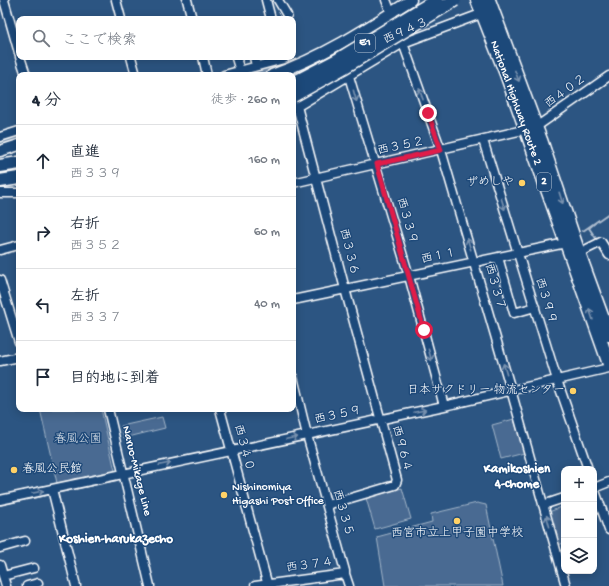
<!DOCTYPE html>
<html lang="ja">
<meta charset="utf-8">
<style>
:root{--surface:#fff;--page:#f2f2f3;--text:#1f2937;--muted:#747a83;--line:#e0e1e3}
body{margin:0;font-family:"Gochi Hand","Klee One",sans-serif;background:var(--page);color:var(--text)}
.controls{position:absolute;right:12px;bottom:12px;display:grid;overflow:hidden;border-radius:8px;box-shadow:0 2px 10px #0003}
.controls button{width:36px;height:36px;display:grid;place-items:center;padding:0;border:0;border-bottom:1px solid var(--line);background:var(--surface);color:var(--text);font:20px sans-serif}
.stop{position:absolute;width:12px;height:12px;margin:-9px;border:3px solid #e11d48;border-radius:50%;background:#fff}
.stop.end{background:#e11d48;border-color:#fff;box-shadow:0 1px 4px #0008}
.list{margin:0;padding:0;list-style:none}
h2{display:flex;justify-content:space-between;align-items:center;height:52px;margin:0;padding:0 16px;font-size:17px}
h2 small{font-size:13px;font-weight:400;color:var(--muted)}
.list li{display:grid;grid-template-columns:26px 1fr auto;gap:12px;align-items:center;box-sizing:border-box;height:72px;padding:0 16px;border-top:1px solid var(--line)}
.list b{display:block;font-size:15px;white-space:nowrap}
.list p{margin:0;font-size:13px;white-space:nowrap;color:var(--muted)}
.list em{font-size:13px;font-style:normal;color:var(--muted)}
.icon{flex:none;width:22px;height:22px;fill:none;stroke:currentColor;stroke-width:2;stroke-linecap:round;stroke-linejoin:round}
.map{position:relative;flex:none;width:609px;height:586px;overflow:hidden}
.search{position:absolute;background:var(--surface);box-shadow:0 2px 10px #0003;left:16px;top:16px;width:280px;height:44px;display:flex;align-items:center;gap:10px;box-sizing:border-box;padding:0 14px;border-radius:8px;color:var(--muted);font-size:15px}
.panel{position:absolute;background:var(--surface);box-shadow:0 2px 10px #0003;left:16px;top:72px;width:280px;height:340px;border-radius:8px}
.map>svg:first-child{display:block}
.green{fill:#486b92;stroke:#a4b5c8}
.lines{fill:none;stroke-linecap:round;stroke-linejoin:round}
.stream{stroke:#acbcce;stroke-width:2}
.river{stroke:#748fad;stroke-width:13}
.minor-casing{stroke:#fff;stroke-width:11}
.major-casing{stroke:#fff;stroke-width:13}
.highway-casing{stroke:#fff;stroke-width:15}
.minor{stroke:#1f4a7a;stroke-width:8}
.major{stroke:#1f4a7a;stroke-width:10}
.highway{stroke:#1f4a7a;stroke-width:12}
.highway-bridge-casing{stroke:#fff;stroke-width:15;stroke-linecap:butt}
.highway-bridge{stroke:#1f4a7a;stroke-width:12}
.oneway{stroke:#7992af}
.route{stroke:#e11d48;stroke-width:5}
.poi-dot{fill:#ffd166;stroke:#1f4a7a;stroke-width:1.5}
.labels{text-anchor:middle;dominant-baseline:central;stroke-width:3;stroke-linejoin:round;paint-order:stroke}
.shield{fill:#1f4a7a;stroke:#bcc9d7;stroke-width:1}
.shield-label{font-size:11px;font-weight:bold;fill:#fff}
.street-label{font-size:12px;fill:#fff;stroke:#1f4a7a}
.poi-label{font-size:12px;fill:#fff;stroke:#1f4a7a;text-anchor:end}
.park-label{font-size:12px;fill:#dae1e9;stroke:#1f4a7a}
.neighbourhood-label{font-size:13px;font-weight:bold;fill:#fff;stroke:#1f4a7a}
</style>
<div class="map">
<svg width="609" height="586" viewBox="0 0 609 586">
<rect width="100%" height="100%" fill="#2c5582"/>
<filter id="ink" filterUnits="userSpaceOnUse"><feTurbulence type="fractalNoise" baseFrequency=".025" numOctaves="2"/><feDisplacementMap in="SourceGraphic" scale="8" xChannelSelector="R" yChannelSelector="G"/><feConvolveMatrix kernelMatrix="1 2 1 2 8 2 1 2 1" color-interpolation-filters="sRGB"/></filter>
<g filter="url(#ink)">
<path class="green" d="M40,409H101L115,471L57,483Z
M162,417L165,428L124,438L121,426Z
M514,419L524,453L501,459L492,425Z
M402,488L411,519L375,529L366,498Z
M477,503L486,505L503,586H385L377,537L432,522L431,514Z
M564,506V543L558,545L549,512Z"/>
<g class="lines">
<path class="stream" d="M595,223L589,228L597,240
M583,231L609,213
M56,493L117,480
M0,505L51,494"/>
<path class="river" d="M243,75L280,65
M0,143L19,138"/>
<defs>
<path id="minor" d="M4,0L19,53
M116,0L121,19
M187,0L192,19
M266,0L271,19
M278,0L287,15
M386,0L403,43L441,150L511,390L566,586
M20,57L26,75
M131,57L136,75
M203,57L207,75
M239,57L236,58L240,71
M254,57L256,66
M345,63L409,276L444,406
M224,75L284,59
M293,91L345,289L397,480L395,485L327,505
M293,109L403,43L486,12
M0,137L19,131
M483,140L557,380L588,469
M293,183L536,127L609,76
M0,193H19
M0,250L19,245
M579,253L601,242L609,255
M498,257L514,313L535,307
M0,280L19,342
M293,300L566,243
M0,361L19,357
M293,377L307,435L345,571V574L349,586
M108,409L150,586
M220,409L268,586
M594,488L609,530
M594,488L609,482
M52,489L76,586
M0,500L444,406L609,368
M543,505L564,498
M0,548L25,541
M0,565L6,586
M3,576L34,568
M27,586L38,583
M255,586L345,574"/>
<path id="major" d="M272,75C323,57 366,29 411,0
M0,151L19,145"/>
<path id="highway" d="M477,0L506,74L609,364
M489,0L541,140L579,253L609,335
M0,166L19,163
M0,181L19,178"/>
</defs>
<use href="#minor" class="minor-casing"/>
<use href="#major" class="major-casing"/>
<use href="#highway" class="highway-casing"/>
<use href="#minor" class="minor"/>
<use href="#major" class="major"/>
<use href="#highway" class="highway"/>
<defs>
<path id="highway-bridge" d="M293,83L339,59L436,0
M293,96L343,68L455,0"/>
</defs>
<use href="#highway-bridge" class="highway-bridge-casing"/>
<use href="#highway-bridge" class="highway-bridge"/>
</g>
<defs><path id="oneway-shaft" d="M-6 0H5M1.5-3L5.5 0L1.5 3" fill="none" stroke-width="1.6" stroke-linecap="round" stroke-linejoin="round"/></defs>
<g class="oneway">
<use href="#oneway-shaft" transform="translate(517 76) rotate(69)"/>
<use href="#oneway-shaft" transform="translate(421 94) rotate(-110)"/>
<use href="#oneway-shaft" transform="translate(355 96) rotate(74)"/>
<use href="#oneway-shaft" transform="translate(561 198) rotate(72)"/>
<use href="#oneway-shaft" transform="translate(503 204) rotate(73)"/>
<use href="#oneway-shaft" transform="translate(469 244) rotate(-107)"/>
<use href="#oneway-shaft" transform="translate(591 314) rotate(-109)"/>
<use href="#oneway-shaft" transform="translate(430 355) rotate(75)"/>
<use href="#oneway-shaft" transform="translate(505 369) rotate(-106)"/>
<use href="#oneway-shaft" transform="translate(420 411) rotate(-12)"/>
<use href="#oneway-shaft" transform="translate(292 438) rotate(-12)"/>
<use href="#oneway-shaft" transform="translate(165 464) rotate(-12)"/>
<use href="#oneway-shaft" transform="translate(38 492) rotate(-12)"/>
<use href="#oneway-shaft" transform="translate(548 521) rotate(-105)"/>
</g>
</g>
<g class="lines" filter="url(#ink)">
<path class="route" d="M424,330L377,164L441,150L428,113"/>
</g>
<g class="poi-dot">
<circle cx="522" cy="183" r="4"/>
<circle cx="573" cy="391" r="4"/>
<circle cx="14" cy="470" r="4"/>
<circle cx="224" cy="495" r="4"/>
<circle cx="457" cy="521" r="4"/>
</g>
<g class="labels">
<g class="shield">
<rect x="355" y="34" width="20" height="18" rx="3"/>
<rect x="537" y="173" width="14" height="18" rx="3"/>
</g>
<g class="shield-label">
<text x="365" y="43">E1</text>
<text x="544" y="182">2</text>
</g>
<g class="street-label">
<text transform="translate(406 32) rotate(-24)">西９４３</text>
<text transform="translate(566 92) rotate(-36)">西４０２</text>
<text transform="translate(515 103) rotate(70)">National Highway Route 2</text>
<text transform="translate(401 147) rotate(-12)">西３５２</text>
<text transform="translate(406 221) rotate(74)">西３３９</text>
<text transform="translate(348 252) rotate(76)">西３３６</text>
<text transform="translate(439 257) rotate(-12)">西１１</text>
<text transform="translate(494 287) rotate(74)">西３３７</text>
<text transform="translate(545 301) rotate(73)">西３９９</text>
<text transform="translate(338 416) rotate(-12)">西３５９</text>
<text transform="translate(243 448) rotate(75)">西３４０</text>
<text transform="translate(401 449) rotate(75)">西９６４</text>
<text transform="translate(136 471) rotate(76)">Naruo-Mikage Line</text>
<text transform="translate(342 513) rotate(74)">西３３５</text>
<text transform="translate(310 566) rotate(-8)">西３７４</text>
</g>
<g class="poi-label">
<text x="514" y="183">ザめしや</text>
<text x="565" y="391">日本サクドリー 物流センター</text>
<text x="22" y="470" text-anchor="start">春風公民館</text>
<text x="232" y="488" text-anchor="start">Nishinomiya<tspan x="232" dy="14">Higashi Post Office</tspan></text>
<text x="457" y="534" text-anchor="middle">西宮市立上甲子園中学校</text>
</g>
<g class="park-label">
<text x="78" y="440">春風公園</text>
</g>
<g class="neighbourhood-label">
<text x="517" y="469">Kamikoshien<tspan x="517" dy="15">4-chome</tspan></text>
<text x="116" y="539">Koshien-harukazecho</text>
</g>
</g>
</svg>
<div class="controls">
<button>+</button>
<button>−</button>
<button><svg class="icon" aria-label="layers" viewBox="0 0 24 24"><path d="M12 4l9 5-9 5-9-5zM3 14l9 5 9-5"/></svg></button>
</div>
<div class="stop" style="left:424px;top:330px"></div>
<div class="stop end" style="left:428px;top:113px"></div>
<div class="search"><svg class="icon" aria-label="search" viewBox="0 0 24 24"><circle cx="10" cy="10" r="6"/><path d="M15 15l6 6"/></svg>ここで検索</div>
<section class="panel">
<h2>4 分<small>徒歩 · 260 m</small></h2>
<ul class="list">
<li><svg class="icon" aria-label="ahead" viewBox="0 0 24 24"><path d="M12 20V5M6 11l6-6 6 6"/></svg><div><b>直進</b><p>西３３９</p></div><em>160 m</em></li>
<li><svg class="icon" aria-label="right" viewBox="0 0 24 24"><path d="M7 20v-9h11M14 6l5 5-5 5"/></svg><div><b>右折</b><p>西３５２</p></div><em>60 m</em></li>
<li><svg class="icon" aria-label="left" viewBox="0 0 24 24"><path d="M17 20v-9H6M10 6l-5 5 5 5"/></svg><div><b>左折</b><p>西３３７</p></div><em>40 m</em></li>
<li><svg class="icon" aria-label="arrive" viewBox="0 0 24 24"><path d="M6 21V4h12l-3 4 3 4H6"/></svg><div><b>目的地に到着</b></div></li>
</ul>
</section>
</div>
